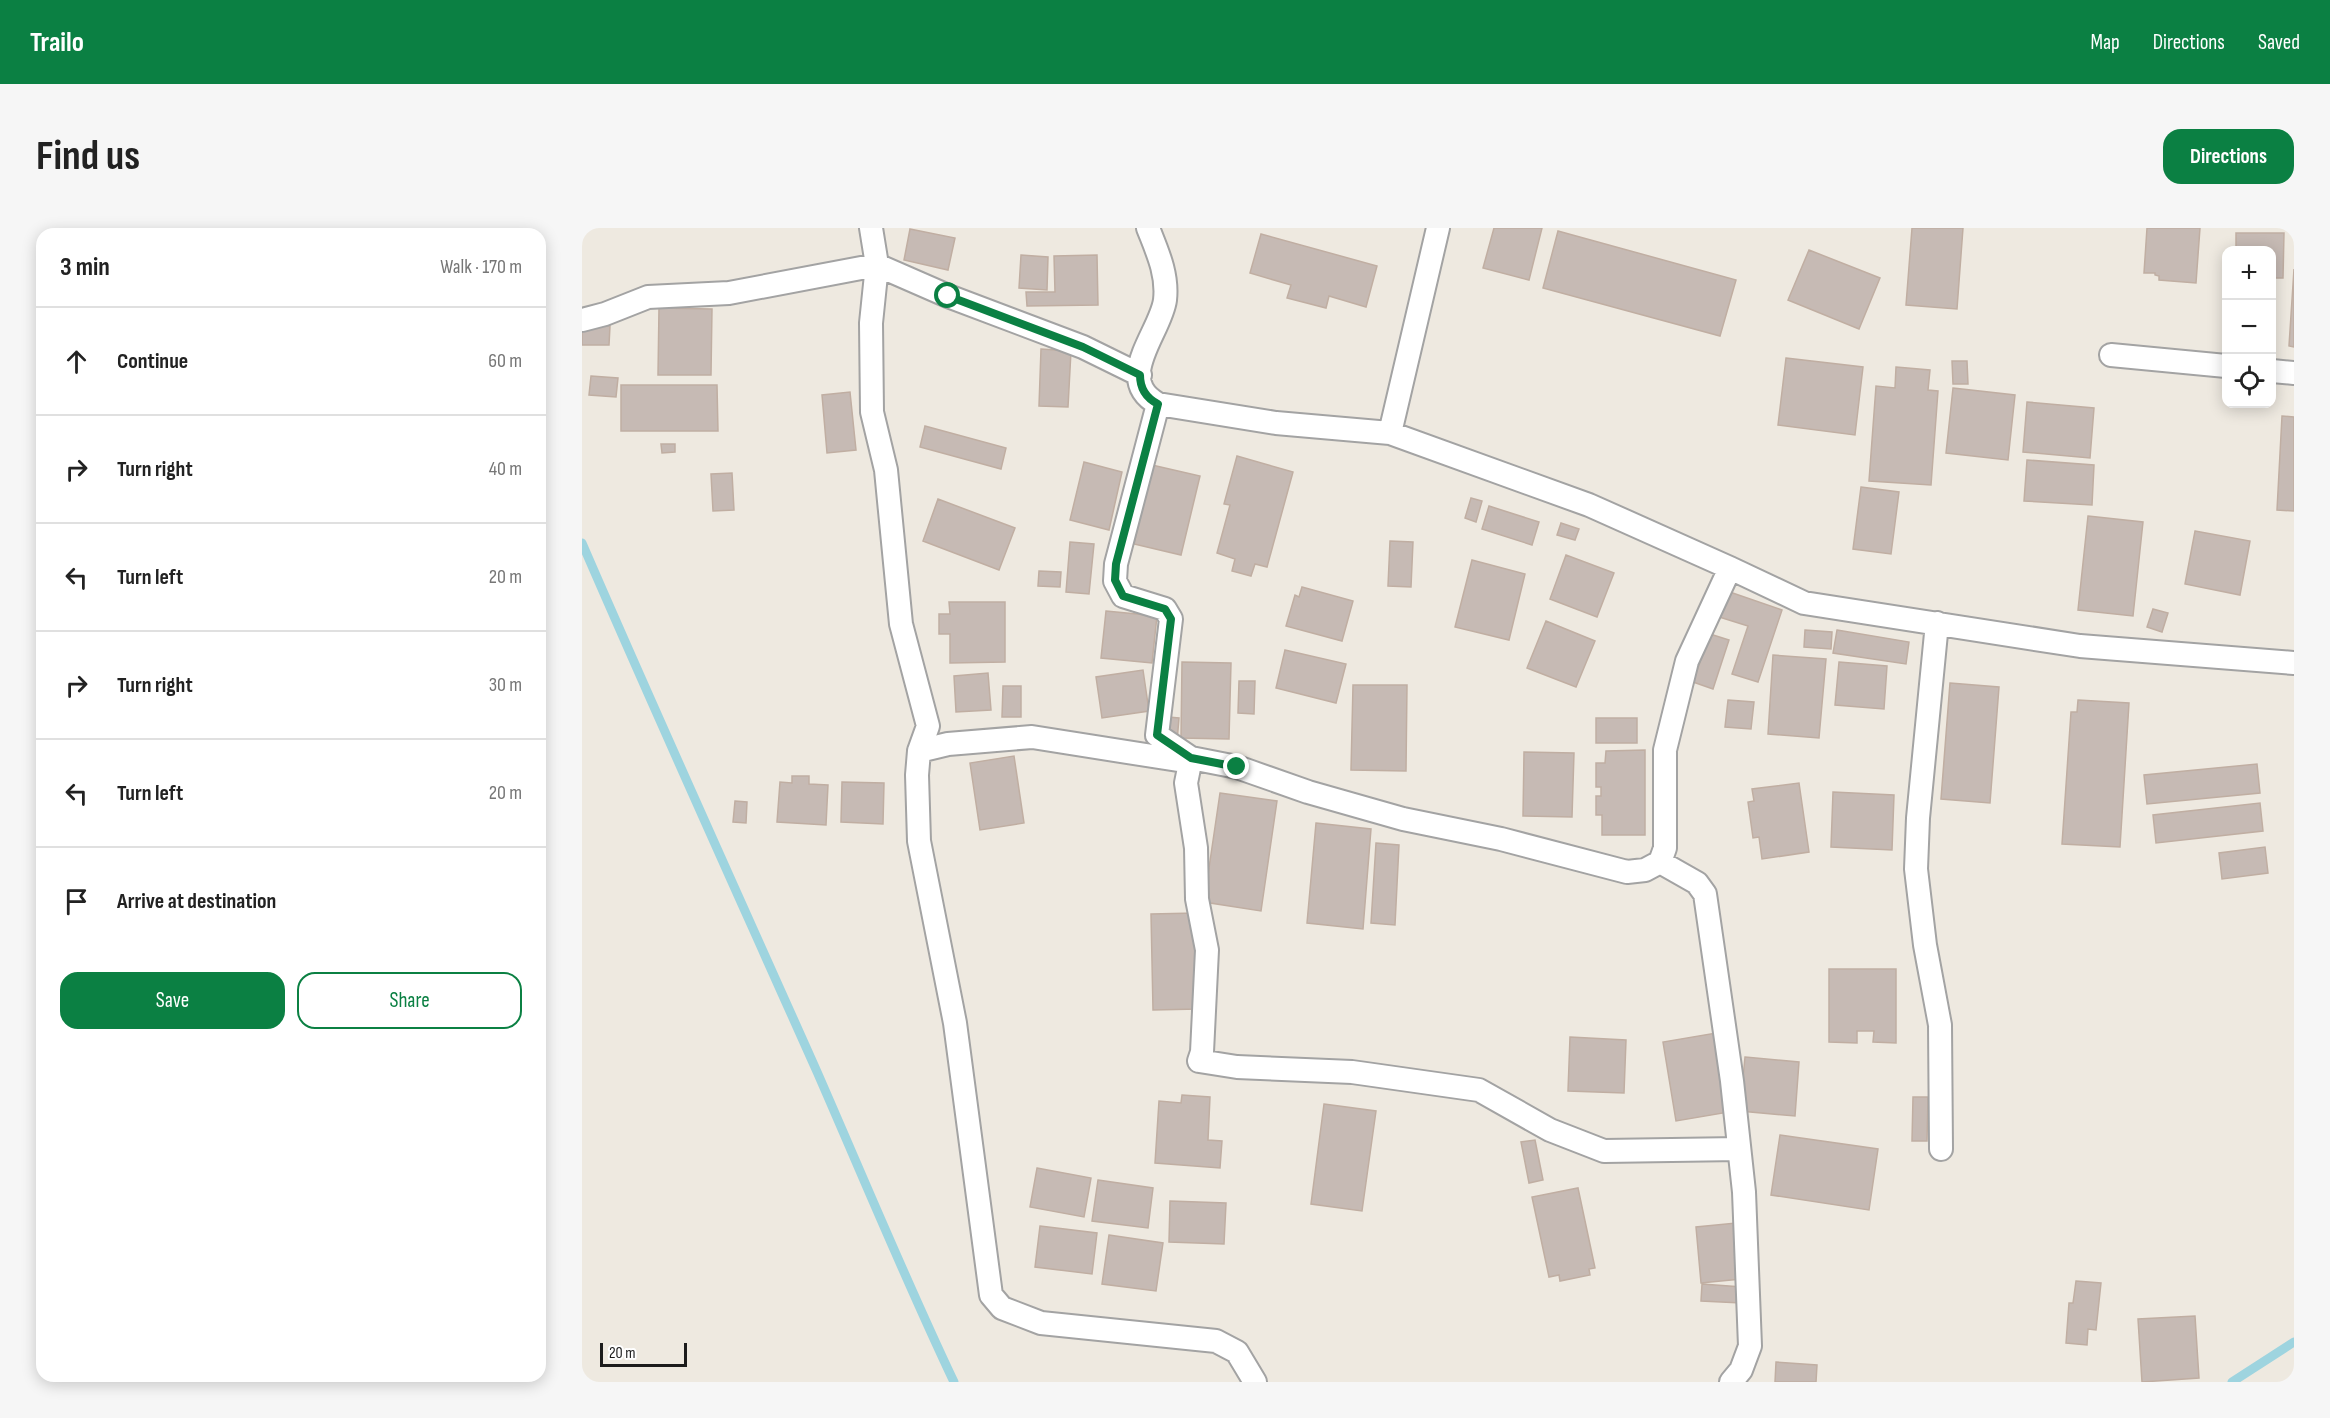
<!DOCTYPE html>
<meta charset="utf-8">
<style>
:root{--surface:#fff;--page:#f6f6f6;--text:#222;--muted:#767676;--line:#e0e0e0;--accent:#0b8043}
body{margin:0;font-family:"Sofia Sans Condensed",sans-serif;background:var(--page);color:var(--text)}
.controls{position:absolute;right:18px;top:18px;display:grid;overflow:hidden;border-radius:12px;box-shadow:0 3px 15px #0003}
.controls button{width:54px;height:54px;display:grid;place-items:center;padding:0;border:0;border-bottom:2px solid var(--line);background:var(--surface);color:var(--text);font:30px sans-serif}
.scale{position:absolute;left:18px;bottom:15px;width:87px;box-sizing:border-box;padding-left:6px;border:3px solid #1c1c1c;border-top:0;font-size:16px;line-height:21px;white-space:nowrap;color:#1c1c1c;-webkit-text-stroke:4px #fff;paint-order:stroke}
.stop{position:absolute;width:18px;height:18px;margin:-14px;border:4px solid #0b8043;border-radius:50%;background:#fff}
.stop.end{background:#0b8043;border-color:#fff;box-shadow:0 2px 6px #0008}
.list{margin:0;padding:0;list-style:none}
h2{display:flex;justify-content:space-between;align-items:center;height:78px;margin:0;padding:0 24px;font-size:26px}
h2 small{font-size:20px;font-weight:400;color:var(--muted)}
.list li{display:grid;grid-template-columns:39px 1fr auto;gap:18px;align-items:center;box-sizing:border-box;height:108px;padding:0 24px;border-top:2px solid var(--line)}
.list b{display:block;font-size:22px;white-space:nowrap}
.list em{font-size:20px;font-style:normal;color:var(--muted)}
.actions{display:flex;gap:12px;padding:18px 24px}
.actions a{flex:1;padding:14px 0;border:2px solid var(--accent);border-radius:18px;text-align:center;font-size:21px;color:var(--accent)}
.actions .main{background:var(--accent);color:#fff}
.icon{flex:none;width:33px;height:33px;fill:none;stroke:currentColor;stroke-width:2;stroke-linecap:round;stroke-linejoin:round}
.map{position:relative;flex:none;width:1712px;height:1154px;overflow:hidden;border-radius:18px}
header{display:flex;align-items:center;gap:36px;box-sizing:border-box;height:84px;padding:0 30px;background:var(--accent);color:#fff}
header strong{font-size:28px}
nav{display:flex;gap:33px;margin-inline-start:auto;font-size:21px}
.intro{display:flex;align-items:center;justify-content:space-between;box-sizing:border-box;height:144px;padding:0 36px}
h1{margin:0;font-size:42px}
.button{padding:15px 27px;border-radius:18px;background:var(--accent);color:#fff;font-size:21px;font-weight:700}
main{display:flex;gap:36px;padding:0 36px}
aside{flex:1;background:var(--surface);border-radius:18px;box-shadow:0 3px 15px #0003}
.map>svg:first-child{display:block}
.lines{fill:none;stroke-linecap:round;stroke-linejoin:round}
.stream{stroke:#9ed4df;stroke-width:9}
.building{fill:#c6bab4;stroke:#c0aea2;stroke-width:1.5}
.street-casing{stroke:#a3a3a3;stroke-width:26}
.street{stroke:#fff;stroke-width:22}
.route{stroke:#0b8043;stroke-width:8}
</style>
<header>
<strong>Trailo</strong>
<nav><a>Map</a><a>Directions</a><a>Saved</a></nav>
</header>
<div class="intro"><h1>Find us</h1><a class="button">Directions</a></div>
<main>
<aside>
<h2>3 min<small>Walk · 170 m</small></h2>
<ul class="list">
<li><svg class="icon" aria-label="ahead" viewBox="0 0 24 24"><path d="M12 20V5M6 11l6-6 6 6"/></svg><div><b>Continue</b></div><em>60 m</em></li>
<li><svg class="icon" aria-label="right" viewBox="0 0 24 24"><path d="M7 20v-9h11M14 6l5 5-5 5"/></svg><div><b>Turn right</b></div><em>40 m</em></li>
<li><svg class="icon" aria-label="left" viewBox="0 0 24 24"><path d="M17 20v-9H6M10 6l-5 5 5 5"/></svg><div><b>Turn left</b></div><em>20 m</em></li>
<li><svg class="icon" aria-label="right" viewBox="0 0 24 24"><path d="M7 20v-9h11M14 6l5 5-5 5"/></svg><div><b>Turn right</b></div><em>30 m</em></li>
<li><svg class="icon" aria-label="left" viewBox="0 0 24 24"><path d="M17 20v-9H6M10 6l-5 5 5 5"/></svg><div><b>Turn left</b></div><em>20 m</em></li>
<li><svg class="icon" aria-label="arrive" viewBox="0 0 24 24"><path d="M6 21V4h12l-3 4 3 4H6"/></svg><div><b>Arrive at destination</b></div></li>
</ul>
<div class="actions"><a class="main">Save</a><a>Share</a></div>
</aside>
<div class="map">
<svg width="1712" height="1154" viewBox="0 0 1712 1154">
<rect width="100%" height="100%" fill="#eee9e0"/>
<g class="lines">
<path class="stream" d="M0,315C77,493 157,669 236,846C281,949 324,1053 372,1154
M1650,1154L1712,1114"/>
</g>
<path class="building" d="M912,0H960L947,52L901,40Z
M1330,0H1381L1375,81L1324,77Z
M1565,0H1618L1614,55L1577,52V48L1573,47V45H1562Z
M328,1L373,10L366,42L322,32Z
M976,3L1154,52L1138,108L961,60Z
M1654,5H1702L1701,50H1690V22H1654Z
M679,6L795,38L784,79L747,68L744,80L705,70L709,57L668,45Z
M1227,22L1298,50L1277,101L1206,72Z
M439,27L466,29L465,62L437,60Z
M515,27L516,77L445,78L444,64H473L472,28Z
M1712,41V119L1707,118Z
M77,80L130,81L129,147H76Z
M0,97L28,98L27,117H0Z
M459,121L489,123L486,179L457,178Z
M1204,130L1281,139L1273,207L1196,197Z
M1370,133H1385L1386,156H1371Z
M1314,139L1348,142L1346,162L1356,163L1349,257L1287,253L1294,158L1313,160Z
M9,148L36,150L34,169L7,167Z
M39,157H135L136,203H39Z
M1371,160L1433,167L1426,232L1364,225Z
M268,164L274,222L245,225L240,167Z
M1445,174L1512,180L1508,230L1441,224Z
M1700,188L1712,189V283L1695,282Z
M343,198L424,220L419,241L338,219Z
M79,216H93V224L80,225Z
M655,228L711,244L685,339L673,336L669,348L650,343L653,331L635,325L648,277L642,276Z
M1445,232L1512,237L1510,277L1442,273Z
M502,234L540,244L527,302L488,292Z
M570,237L618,248L599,327L552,316Z
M150,245L152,282L131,283L129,246Z
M1279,259L1317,264L1309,326L1271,321Z
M889,270L900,273L894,294L883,290Z
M356,271L433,300L417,342L341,313Z
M907,278L957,294L950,317L900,301Z
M1506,288L1561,294L1551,388L1496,382Z
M979,295L997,301L993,312L975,307Z
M1613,303L1668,313L1658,367L1603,356Z
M808,313L831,314L829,359L806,358Z
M488,314L512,316L507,366L484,364Z
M984,327L1032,345L1015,389L968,371Z
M890,332L943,346L927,412L873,399Z
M457,343L479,344L478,359L456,358Z
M720,359L771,373L760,413L704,398L713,367L717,369Z
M1142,362L1200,382L1176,454L1150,446L1166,398L1134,388Z
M367,374H423V434L368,435V406H357V386H368Z
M1571,381L1586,385L1580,404L1565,399Z
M524,383L575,388L570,435L519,430Z
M964,393L1013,413L994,459L945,440Z
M1223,402L1250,404L1249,421L1222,419Z
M1255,402L1327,414L1324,436L1251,425Z
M1128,406L1147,412L1131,461L1111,454Z
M703,422L764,436L754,475L694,460Z
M1191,427L1244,431L1237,510L1186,506Z
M600,434L649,435L647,511L599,510Z
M1257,434L1305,438L1302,481L1253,477Z
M561,442L567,483L520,490L514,449Z
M406,445L409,482L374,484L372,448Z
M657,453H673L672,486L656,485Z
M1368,455L1417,459L1408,575L1359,571Z
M771,457H825L824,543L769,542Z
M421,458H439V489H420Z
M1146,472L1172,474L1169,501L1143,499Z
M1496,472L1547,475L1538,619L1480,616L1489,484H1495Z
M586,489L597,490L595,514L583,513Z
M1014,490H1055V515H1014Z
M1063,522V607H1020V587H1014V568H1019V559H1014V535H1023L1024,523Z
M942,524L992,525L990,589L941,588Z
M432,528L442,595L398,602L388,535Z
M1675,536L1678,565L1565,576L1562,547Z
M210,548H227V556L246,557L244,597L195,594L198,554L210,555Z
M260,554L302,555L301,596L259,594Z
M1217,555L1227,624L1180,631L1177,609L1171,610L1166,574L1172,573L1170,561Z
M1251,564L1312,567L1310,622L1249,619Z
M638,565L695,573L679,683L622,674Z
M153,573L165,574L164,595L151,594Z
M1678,575L1681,603L1574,615L1571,587Z
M734,595L789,601L781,701L725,695Z
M794,615L817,617L813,697L789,695Z
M1683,619L1686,645L1640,651L1637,625Z
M614,685L616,781L571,782L569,686Z
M1247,741H1314V815L1291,814L1292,803H1275V815L1247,814Z
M1134,805L1147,884L1094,893L1081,814Z
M988,809L1044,812L1042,865L986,863Z
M1163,829L1217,834L1213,888L1158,883Z
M600,867L628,869L626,912L640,913L638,940L573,935L577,873L599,875Z
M1331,869H1346L1345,913H1330Z
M742,876L794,883L780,983L729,976Z
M1198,907L1296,921L1287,982L1189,967Z
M953,912L961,952L947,955L939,914Z
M455,940L509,950L502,989L448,979Z
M516,952L571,960L566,1000L510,993Z
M996,960L1013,1040L1007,1041L1008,1047L978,1053L977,1047L967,1049L950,969Z
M588,973L644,975L642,1016L587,1014Z
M1154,995L1159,1051L1119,1055L1114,999Z
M458,998L515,1005L510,1046L453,1039Z
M527,1007L581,1015L574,1063L520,1056Z
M1494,1053L1519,1055L1514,1102L1506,1101L1505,1117L1484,1115L1487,1075H1491Z
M1120,1056L1160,1059L1159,1075L1119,1073Z
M1613,1088L1617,1150L1560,1154L1556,1091Z
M1194,1134L1235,1137L1234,1154H1193Z"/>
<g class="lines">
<defs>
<path id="street" d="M289,0L295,37L289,95L290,184L304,242L319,396L346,498L337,523L366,516L450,509L596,532L609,530L655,539L726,564L821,591L919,611L1045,644L1063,642L1078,634L1083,620V522L1105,433L1148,340
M566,0C575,23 586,46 583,72C579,104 531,151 576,176L694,195L808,205L1007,277L1148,340L1222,375L1498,418L1712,435
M0,92L23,86L66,69L147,65L295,37L366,68L501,119L558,147
M1529,127L1644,138
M1690,143L1712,145
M576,176L534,336L533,353L541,368L583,381L589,391L575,507L609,530
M808,205L856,0
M1355,395L1336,590L1334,641L1343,717L1358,797L1359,921
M337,523L335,547L337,613L373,795L409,1067L420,1080L459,1095L634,1113L655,1124L673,1154
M609,530L604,555L614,620L615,671L625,722L620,824L617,833L655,839L770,844L897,862L968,902L1022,923L1157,921
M1078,634L1115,655L1123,666L1150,853L1162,964L1168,1118L1159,1142L1149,1154"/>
</defs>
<use href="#street" class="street-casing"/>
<use href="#street" class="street"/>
</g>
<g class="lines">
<path class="route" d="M366,68L501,119L558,147C558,161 564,170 576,176L534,336L533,352L541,368L583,381L589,391L575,507L609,530L655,539"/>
</g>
</svg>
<div class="controls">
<button>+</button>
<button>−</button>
<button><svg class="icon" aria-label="locate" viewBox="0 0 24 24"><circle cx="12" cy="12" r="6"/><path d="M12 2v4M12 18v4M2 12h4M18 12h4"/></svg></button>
</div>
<div class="scale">20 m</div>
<div class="stop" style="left:366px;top:68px"></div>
<div class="stop end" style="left:655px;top:539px"></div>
</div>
</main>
